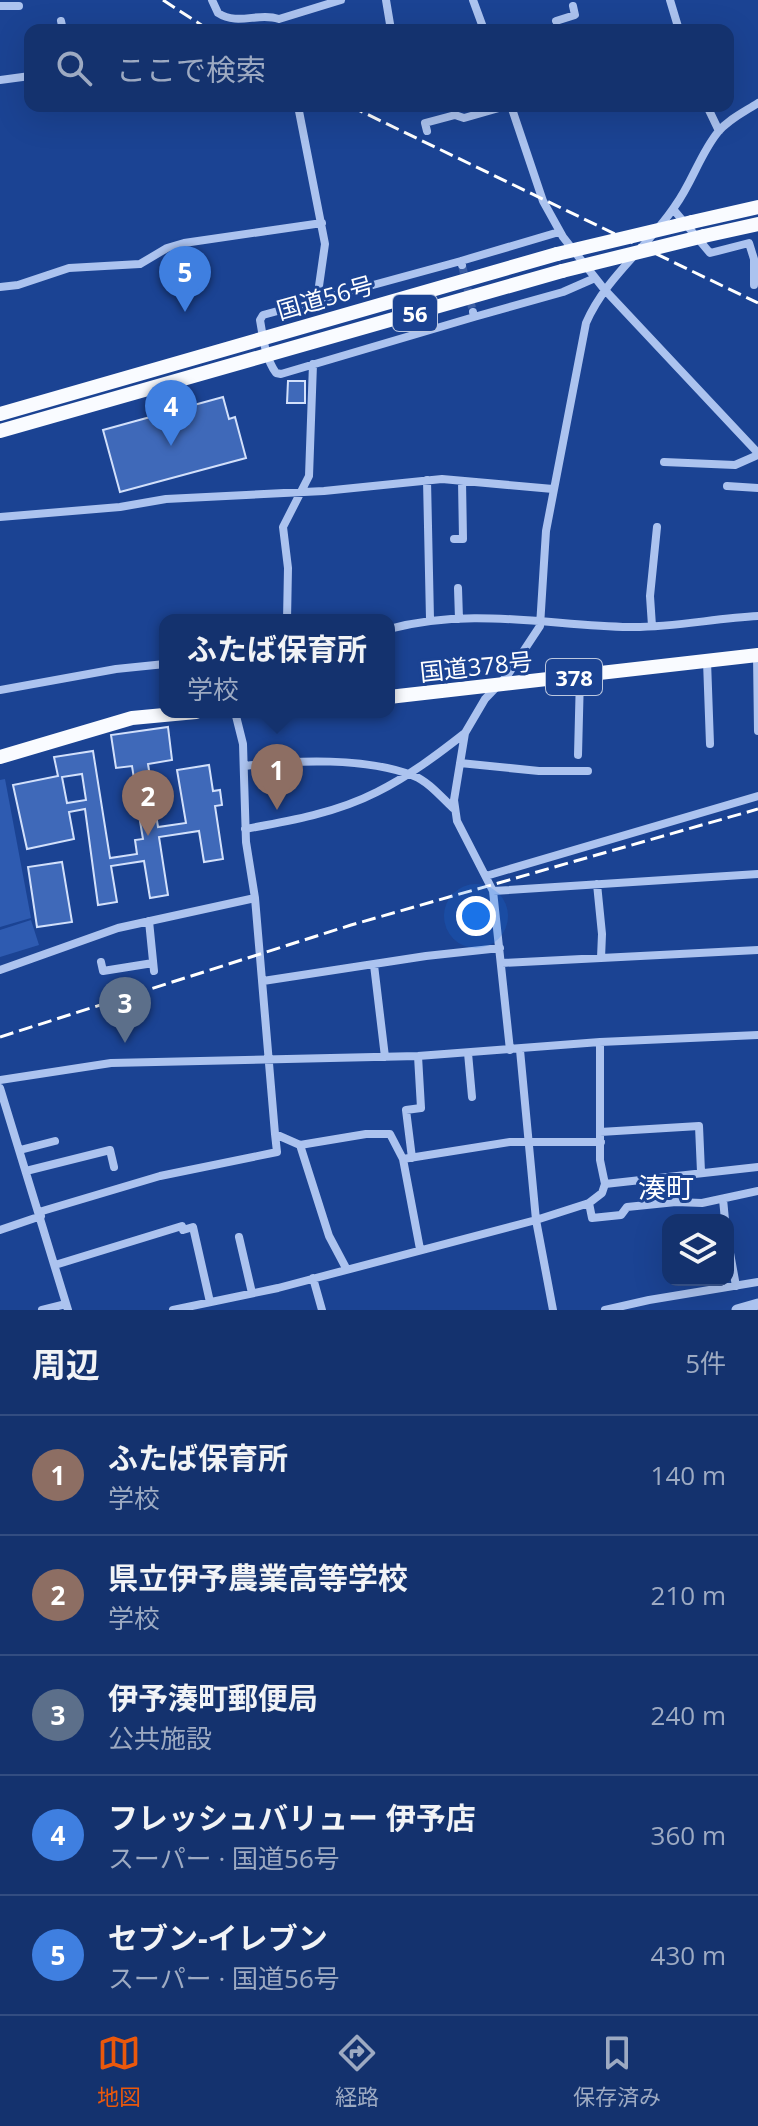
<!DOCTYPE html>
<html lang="ja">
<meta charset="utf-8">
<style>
:root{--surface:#14326e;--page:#213e76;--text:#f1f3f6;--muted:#9daac2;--line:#334d81;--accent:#ea580c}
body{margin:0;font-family:"Open Sans","Noto Sans JP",sans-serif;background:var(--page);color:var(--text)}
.controls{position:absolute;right:24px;bottom:24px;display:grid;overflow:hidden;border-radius:16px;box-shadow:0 8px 32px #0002}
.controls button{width:72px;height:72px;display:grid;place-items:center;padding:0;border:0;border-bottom:2px solid var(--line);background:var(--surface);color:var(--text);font:40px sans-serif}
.you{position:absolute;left:476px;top:916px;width:28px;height:28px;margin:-20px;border:6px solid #fff;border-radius:50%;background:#1a73e8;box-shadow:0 0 0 12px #1a73e833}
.badge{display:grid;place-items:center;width:52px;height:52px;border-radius:50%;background:var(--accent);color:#fff;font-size:26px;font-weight:700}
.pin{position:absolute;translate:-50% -66px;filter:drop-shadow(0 2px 4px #0008)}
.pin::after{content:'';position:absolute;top:42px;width:28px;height:24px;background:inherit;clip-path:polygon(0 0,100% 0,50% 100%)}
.popup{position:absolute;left:159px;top:614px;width:236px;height:104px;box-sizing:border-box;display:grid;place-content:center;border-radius:16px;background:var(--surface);filter:drop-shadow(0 2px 6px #0005);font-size:26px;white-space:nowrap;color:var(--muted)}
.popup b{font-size:30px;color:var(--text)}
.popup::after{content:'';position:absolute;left:50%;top:100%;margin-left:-16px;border:16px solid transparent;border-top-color:var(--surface)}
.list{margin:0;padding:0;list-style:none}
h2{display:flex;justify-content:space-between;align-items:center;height:104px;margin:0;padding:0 32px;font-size:34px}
h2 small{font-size:26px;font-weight:400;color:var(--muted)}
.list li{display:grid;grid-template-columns:52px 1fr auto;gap:24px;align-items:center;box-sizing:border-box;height:120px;padding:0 32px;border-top:2px solid var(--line)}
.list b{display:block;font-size:30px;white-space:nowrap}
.list p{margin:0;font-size:26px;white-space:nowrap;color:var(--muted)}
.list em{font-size:26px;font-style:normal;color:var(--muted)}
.icon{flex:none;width:44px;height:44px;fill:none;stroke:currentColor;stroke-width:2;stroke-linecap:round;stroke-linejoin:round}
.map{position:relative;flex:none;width:758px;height:1310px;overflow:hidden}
.search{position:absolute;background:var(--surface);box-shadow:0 8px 32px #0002;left:24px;right:24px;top:24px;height:88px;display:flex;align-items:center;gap:20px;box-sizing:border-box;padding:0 28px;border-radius:16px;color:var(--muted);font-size:30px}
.sheet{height:704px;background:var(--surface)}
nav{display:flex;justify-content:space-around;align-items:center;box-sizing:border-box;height:112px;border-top:2px solid var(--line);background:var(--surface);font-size:22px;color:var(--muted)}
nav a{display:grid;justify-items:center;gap:4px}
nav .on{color:var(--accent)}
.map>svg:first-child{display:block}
.green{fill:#2e5bb1}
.building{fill:#3f69b9;stroke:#d2e0fb;stroke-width:2;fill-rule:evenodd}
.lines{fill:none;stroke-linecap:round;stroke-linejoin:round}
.minor-tunnel{stroke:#3d5fa3;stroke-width:8;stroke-dasharray:8 4;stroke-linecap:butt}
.minor{stroke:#acc3ef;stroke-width:8}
.tertiary{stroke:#acc3ef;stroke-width:11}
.trunk{stroke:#f9fbff;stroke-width:14}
.rail{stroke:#fff;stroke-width:3;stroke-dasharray:14 6;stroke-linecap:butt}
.trunk-bridge{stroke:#f9fbff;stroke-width:14}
.labels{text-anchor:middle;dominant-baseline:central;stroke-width:6;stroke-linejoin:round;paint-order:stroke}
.shield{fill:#1b4393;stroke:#bbc7df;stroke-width:2}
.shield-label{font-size:22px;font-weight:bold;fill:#fff}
.street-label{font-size:24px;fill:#fff;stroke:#1b4393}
.quarter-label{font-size:28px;fill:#fff;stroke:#1b4393}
</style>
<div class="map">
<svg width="758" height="1310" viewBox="0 0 758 1310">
<rect width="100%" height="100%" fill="#1b4393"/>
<path class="green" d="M5,779L31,918L0,927V780Z
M31,920L39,945L0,957V930Z"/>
<path class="building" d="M288,381H305V403H287Z
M223,397L229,419L235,417L246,458L120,492L103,430Z
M168,727L172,760L148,764L158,827L186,823L177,770L209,765L213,791L220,790L222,805L215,806L223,859L204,862L199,831L159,837L168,895L150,898L144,861L111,866L117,902L98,905L85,809L69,812L74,839L27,849L13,785L58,776L54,757L93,751L110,858L137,854L135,840L143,839L138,809L132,810L130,798L137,797L132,766L116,768L111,735ZM82,774L86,800L67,803L62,777Z
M62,862L72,922L37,927L28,867Z"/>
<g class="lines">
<path class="minor-tunnel" d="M462,265L473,312"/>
<path class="minor" d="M212,0L218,13C238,26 258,12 279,19L341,0
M386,0L391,30
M473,0L484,30
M670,0L679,30
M0,6H19
M61,21L63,30
M556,21L575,15L573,6
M0,80L30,76
M298,106L325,244L317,300
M511,106L543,201L563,237L604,289L758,453
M707,106L719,131
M427,131L425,123L455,115L464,118L506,106
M673,209L710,253L749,243L754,259V285
M461,261L559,232
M462,265L461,261L263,315L260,320C263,337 265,358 276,373L281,374L474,317L473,312
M0,287L18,285L69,268L140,264L167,248L184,243L322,223
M474,317L563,292L595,278
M664,462L735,465L758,455
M427,480L430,619
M727,486L758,488
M0,517L120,507L166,499L324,491L442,479L553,489
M454,539H463L462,481
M458,588L459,619
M287,620L288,568L283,527L309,476L313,364
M652,626L650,596L657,527
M389,629C469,607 548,625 629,627C672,628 715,618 758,616
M757,655L758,731
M707,661L710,744
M0,690L116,669L165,664
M235,712L243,744L246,842L255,898L275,1134L300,1145L329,1236L346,1268
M578,755L580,676
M460,763L539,771H588
M245,766C295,760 366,757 414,776C429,782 441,797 453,808
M245,829C290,821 336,813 377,792C409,776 437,755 465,733
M486,876L758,796
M597,884L602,934L601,958
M493,891L758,874
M149,921L154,971
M101,962L103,971L153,963
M502,963L758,950
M374,965L385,1057
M0,970L118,928L255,898
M263,981L426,956L500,948
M510,1050L493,891L457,821L454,800L465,733L485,699L507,676L540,626L546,531L586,323C606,277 647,248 675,206C692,183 700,154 718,132C729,119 744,112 758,103
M520,1050L536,1220L553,1310
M468,1053L472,1097
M0,1080L111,1063L418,1056L600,1042L758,1035
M0,1088L68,1310
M600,1132L699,1126L701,1172
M300,1145L366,1134H390L403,1159L420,1249
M20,1150L55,1141
M412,1158L406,1110L421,1108L418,1056
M403,1159L510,1142H601
M26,1171L110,1150L114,1167
M605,1184L758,1167
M723,1199L725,1220
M589,1203L592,1218L621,1215L627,1207L676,1202L702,1203L758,1191
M39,1212L160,1176L277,1152L275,1134
M0,1230L41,1216
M239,1237L252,1293
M728,1242L736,1286
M55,1265L182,1226L183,1230L193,1227L210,1302
M313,1278L322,1310
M42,1310L66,1304
M173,1310L278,1288L536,1220L589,1203L602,1193L605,1184L600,1160V1042
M605,1310L649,1300L758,1282"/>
<path class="tertiary" d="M737,1310L758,1304"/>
<path class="trunk" d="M692,222L758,207
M704,236L758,224
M0,414L557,254
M0,431L562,271
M389,697L758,655
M0,757L132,718L196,712"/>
<path class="rail" d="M163,0L209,30
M350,106L758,303
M0,1037L351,925L758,809"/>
<path class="trunk-bridge" d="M557,254L692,222
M562,271L704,236"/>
</g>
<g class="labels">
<g class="shield">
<rect x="393" y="295" width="44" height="36" rx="6"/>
<rect x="546" y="659" width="56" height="36" rx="6"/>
</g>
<g class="shield-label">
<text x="415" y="313">56</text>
<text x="574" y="677">378</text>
</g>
<g class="street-label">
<text transform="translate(325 297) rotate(-16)">国道56号</text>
<text transform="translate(476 666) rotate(-6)">国道378号</text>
</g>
<g class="quarter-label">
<text x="666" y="1187">湊町</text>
</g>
</g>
</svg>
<div class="controls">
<button><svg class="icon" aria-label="layers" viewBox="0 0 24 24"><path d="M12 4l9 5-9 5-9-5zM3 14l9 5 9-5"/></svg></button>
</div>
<div class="you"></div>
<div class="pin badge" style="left:277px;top:810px;background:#8d6e63">1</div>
<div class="popup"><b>ふたば保育所</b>学校</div>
<div class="pin badge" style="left:148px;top:836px;background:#8d6e63">2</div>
<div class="pin badge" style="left:125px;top:1043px;background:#5c6f8a">3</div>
<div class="pin badge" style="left:171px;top:446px;background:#3f7fe0">4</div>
<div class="pin badge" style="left:185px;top:312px;background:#3f7fe0">5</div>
<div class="search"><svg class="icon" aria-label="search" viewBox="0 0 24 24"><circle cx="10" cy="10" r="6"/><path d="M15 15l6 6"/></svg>ここで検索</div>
</div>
<section class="sheet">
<h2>周辺<small>5件</small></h2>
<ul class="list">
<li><span class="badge" style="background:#8d6e63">1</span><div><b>ふたば保育所</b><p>学校</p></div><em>140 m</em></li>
<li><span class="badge" style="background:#8d6e63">2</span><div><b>県立伊予農業高等学校</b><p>学校</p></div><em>210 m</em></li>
<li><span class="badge" style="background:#5c6f8a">3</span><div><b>伊予湊町郵便局</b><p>公共施設</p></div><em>240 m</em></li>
<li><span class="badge" style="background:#3f7fe0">4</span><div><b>フレッシュバリュー 伊予店</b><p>スーパー · 国道56号</p></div><em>360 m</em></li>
<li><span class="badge" style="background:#3f7fe0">5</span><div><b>セブン-イレブン</b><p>スーパー · 国道56号</p></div><em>430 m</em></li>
</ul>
</section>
<nav>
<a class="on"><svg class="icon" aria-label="map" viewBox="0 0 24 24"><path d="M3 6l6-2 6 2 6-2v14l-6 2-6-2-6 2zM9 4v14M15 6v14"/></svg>地図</a>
<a><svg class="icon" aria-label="directions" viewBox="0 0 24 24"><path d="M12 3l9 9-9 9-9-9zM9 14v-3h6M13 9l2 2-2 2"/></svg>経路</a>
<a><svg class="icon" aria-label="saved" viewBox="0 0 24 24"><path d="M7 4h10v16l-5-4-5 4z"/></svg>保存済み</a>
</nav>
